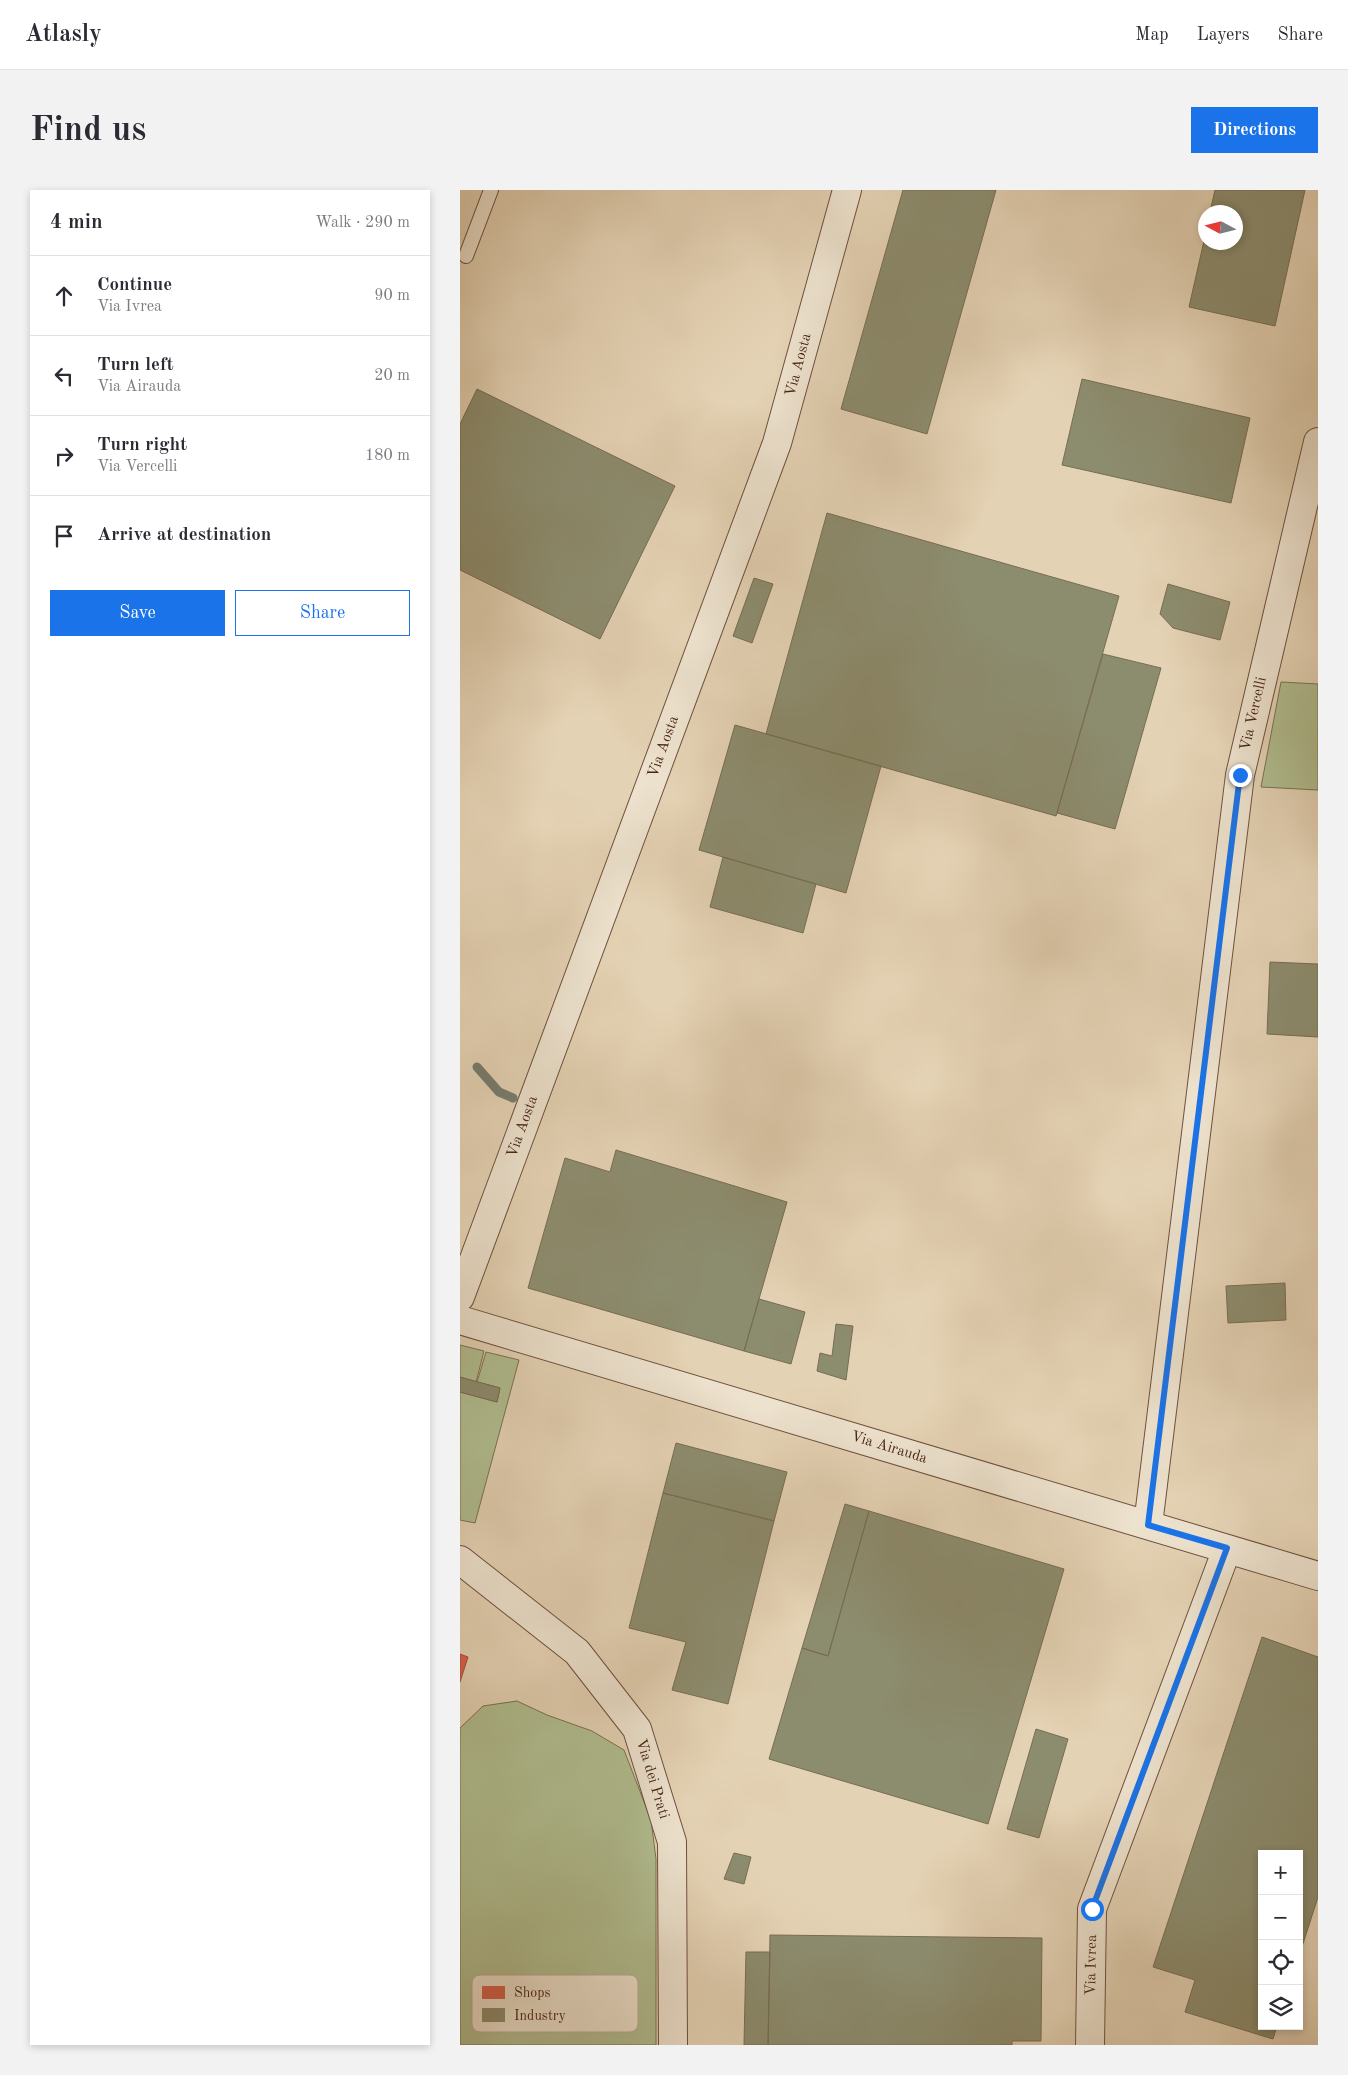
<!DOCTYPE html>
<meta charset="utf-8">
<style>
:root{--surface:#fff;--page:#f2f2f3;--text:#2b2b33;--muted:#7c7c81;--line:#e1e1e2;--accent:#1a73e8}
body{margin:0;font-family:"Old Standard TT",serif;background:var(--page);color:var(--text)}
.controls{position:absolute;right:15px;bottom:15px;display:grid;overflow:hidden;border-radius:0px;box-shadow:0 2px 8px #0003}
.controls button{width:45px;height:45px;display:grid;place-items:center;padding:0;border:0;border-bottom:1px solid var(--line);background:var(--surface);color:var(--text);font:25px sans-serif}
.compass{position:absolute;left:738px;top:15px;width:45px;height:45px;border-radius:50%;background:var(--surface);box-shadow:0 2px 8px #0003;rotate:277deg}
.stop{position:absolute;width:15px;height:15px;margin:-11px;border:4px solid #1a73e8;border-radius:50%;background:#fff}
.stop.end{background:#1a73e8;border-color:#fff;box-shadow:0 1px 5px #0008}
.list{margin:0;padding:0;list-style:none}
h2{display:flex;justify-content:space-between;align-items:center;height:65px;margin:0;padding:0 20px;font-size:21px}
h2 small{font-size:16px;font-weight:400;color:var(--muted)}
.list li{display:grid;grid-template-columns:32px 1fr auto;gap:15px;align-items:center;box-sizing:border-box;height:80px;padding:0 20px;border-top:1px solid var(--line)}
.list b{display:block;font-size:19px;white-space:nowrap}
.list p{margin:0;font-size:16px;white-space:nowrap;color:var(--muted)}
.list em{font-size:16px;font-style:normal;color:var(--muted)}
.actions{display:flex;gap:10px;padding:15px 20px}
.actions a{flex:1;padding:11px 0;border:1px solid var(--accent);border-radius:0px;text-align:center;font-size:18px;color:var(--accent)}
.actions .main{background:var(--accent);color:#fff}
.icon{flex:none;width:28px;height:28px;fill:none;stroke:currentColor;stroke-width:2;stroke-linecap:round;stroke-linejoin:round}
.map{position:relative;flex:none;width:858px;height:1855px;overflow:hidden;border-radius:0px}
header{display:flex;align-items:center;gap:30px;box-sizing:border-box;height:70px;padding:0 25px;background:var(--surface);border-bottom:1px solid var(--line)}
header strong{font-size:24px}
nav{display:flex;gap:28px;margin-inline-start:auto;font-size:18px}
.intro{display:flex;align-items:center;justify-content:space-between;box-sizing:border-box;height:120px;padding:0 30px}
h1{margin:0;font-size:35px}
.button{padding:12px 22px;border-radius:0px;background:var(--accent);color:#fff;font-size:18px;font-weight:700}
main{display:flex;gap:30px;padding:0 30px}
aside{flex:1;background:var(--surface);border-radius:0px;box-shadow:0 2px 8px #0003}
.map>svg:first-child{display:block}
.green{fill:#b0bd90;stroke:#7c7052}
.shops{fill:#d6604d;stroke:#ab4e3c}
.industry{fill:#8c8c6e;stroke:#776d53}
.lines{fill:none;stroke-linecap:round;stroke-linejoin:round}
.stream{stroke:#767d70;stroke-width:9}
.lane-casing{stroke:#6e503d;stroke-width:16}
.street-casing{stroke:#6e503d;stroke-width:30}
.lane{stroke:#ede2ce;stroke-width:14}
.street{stroke:#ede2ce;stroke-width:28}
.route{stroke:#1a73e8;stroke-width:6}
.labels{text-anchor:middle;dominant-baseline:central;stroke-width:5;stroke-linejoin:round;paint-order:stroke}
.street-label{font-size:15px;fill:#472415;stroke:#ede2ce}
.key{fill:#ede2ce;stroke:#bba996;stroke-width:1}
.key-label{font-size:14px;fill:#472415}
</style>
<header>
<strong>Atlasly</strong>
<nav><a>Map</a><a>Layers</a><a>Share</a></nav>
</header>
<div class="intro"><h1>Find us</h1><a class="button">Directions</a></div>
<main>
<aside>
<h2>4 min<small>Walk · 290 m</small></h2>
<ul class="list">
<li><svg class="icon" aria-label="ahead" viewBox="0 0 24 24"><path d="M12 20V5M6 11l6-6 6 6"/></svg><div><b>Continue</b><p>Via Ivrea</p></div><em>90 m</em></li>
<li><svg class="icon" aria-label="left" viewBox="0 0 24 24"><path d="M17 20v-9H6M10 6l-5 5 5 5"/></svg><div><b>Turn left</b><p>Via Airauda</p></div><em>20 m</em></li>
<li><svg class="icon" aria-label="right" viewBox="0 0 24 24"><path d="M7 20v-9h11M14 6l5 5-5 5"/></svg><div><b>Turn right</b><p>Via Vercelli</p></div><em>180 m</em></li>
<li><svg class="icon" aria-label="arrive" viewBox="0 0 24 24"><path d="M6 21V4h12l-3 4 3 4H6"/></svg><div><b>Arrive at destination</b></div></li>
</ul>
<div class="actions"><a class="main">Save</a><a>Share</a></div>
</aside>
<div class="map">
<svg width="858" height="1855" viewBox="0 0 858 1855">
<rect width="100%" height="100%" fill="#e4d2b4"/>
<filter id="stains"><feTurbulence type="fractalNoise" baseFrequency=".004" numOctaves="4"/><feColorMatrix values="0 0 0 0 .2 0 0 0 0 .09 0 0 0 0 .02 0 0 0 .5 -.17"/></filter>
<radialGradient id="worn" r=".72"><stop offset=".6" stop-color="#630" stop-opacity="0"/><stop offset="1" stop-color="#630" stop-opacity=".3"/></radialGradient>
<path class="green" d="M821,492L858,494V600L801,597Z
M0,1155L24,1161L16,1192L0,1187Z
M26,1162L59,1170L15,1333L0,1330V1202L37,1212L40,1198L17,1192Z
M57,1511L87,1525L132,1541L164,1560L191,1630L196,1669V1855H0V1538L23,1516Z"/>
<path class="shops" d="M0,1464L8,1467L0,1492Z"/>
<path class="industry" d="M443,0H536L467,244L381,219Z
M755,0H845L815,136L729,117L746,42V52H776V22H750Z
M622,189L790,228L771,313L602,275Z
M17,199L215,296L140,449L0,380V234Z
M367,323L659,406L596,626L306,544Z
M294,388L313,394L292,453L273,446Z
M708,394L770,412L760,450L713,438L700,424Z
M643,464L701,478L655,639L597,623Z
M275,535L421,576L386,703L239,660Z
M263,667L356,694L343,743L250,717Z
M810,772L858,774V847L807,844Z
M156,960L327,1012L284,1161L68,1098L105,968L150,982Z
M825,1093L826,1130L768,1133L766,1096Z
M299,1109L345,1122L331,1174L284,1161Z
M376,1134L393,1136L386,1190L357,1181L360,1163L372,1166Z
M0,1187L40,1198L37,1212L0,1202Z
M216,1253L327,1282L314,1331L203,1303Z
M203,1303L314,1331L268,1514L212,1500L226,1452L169,1438Z
M385,1314L409,1321L368,1466L342,1458Z
M409,1321L604,1379L528,1634L309,1569L342,1458L368,1466Z
M802,1447L858,1467V1707L839,1766V1664H802V1836H817L813,1849L725,1822L735,1790L693,1777Z
M576,1539L608,1549L579,1648L547,1639Z
M274,1663L291,1667L284,1694L264,1689Z
M310,1745L582,1748L581,1851H552V1855H308Z
M286,1762H310L308,1855H284Z"/>
<g class="lines">
<path class="stream" d="M17,877L39,902L53,908"/>
<defs>
<path id="lane" d="M6,66L31,0"/>
<path id="street" d="M0,1107L317,253L387,0
M0,1130L858,1386
M688,1335L780,585L858,252
M0,1370L117,1462L177,1539L212,1652L213,1855
M630,1855L632,1719L767,1359"/>
</defs>
<use href="#lane" class="lane-casing"/>
<use href="#street" class="street-casing"/>
<use href="#lane" class="lane"/>
<use href="#street" class="street"/>
</g>
<g class="lines">
<path class="route" d="M632,1719L767,1358L688,1335L780,585"/>
</g>
<g class="labels">
<g class="street-label">
<text transform="translate(339 175) rotate(-75)">Via Aosta</text>
<text transform="translate(794 524) rotate(-77)">Via Vercelli</text>
<text transform="translate(204 557) rotate(-70)">Via Aosta</text>
<text transform="translate(63 937) rotate(-70)">Via Aosta</text>
<text transform="translate(429 1258) rotate(17)">Via Airauda</text>
<text transform="translate(192 1589) rotate(73)">Via dei Prati</text>
<text transform="translate(632 1775) rotate(-89)">Via Ivrea</text>
</g>
</g>
<rect x="12" y="1785" width="166" height="57" rx="8" class="key"/>
<rect x="22" y="1796" width="23" height="13" fill="#d6604d"/>
<rect x="22" y="1818" width="23" height="14" fill="#8c8c6e"/>
<g class="key-label">
<text x="54" y="1807">Shops</text>
<text x="54" y="1830">Industry</text>
</g>
<rect width="100%" height="100%" filter="url(#stains)"/>
<rect width="100%" height="100%" fill="url(#worn)"/>
</svg>
<div class="controls">
<button>+</button>
<button>−</button>
<button><svg class="icon" aria-label="locate" viewBox="0 0 24 24"><circle cx="12" cy="12" r="6"/><path d="M12 2v4M12 18v4M2 12h4M18 12h4"/></svg></button>
<button><svg class="icon" aria-label="layers" viewBox="0 0 24 24"><path d="M12 4l9 5-9 5-9-5zM3 14l9 5 9-5"/></svg></button>
</div>
<svg class="compass" viewBox="-18 -18 36 36"><path d="M0-13l5 13h-10z" fill="#e53935"/><path d="M0 13l5-13h-10z" fill="#7c7c81"/></svg>
<div class="stop" style="left:632px;top:1719px"></div>
<div class="stop end" style="left:780px;top:585px"></div>
</div>
</main>
